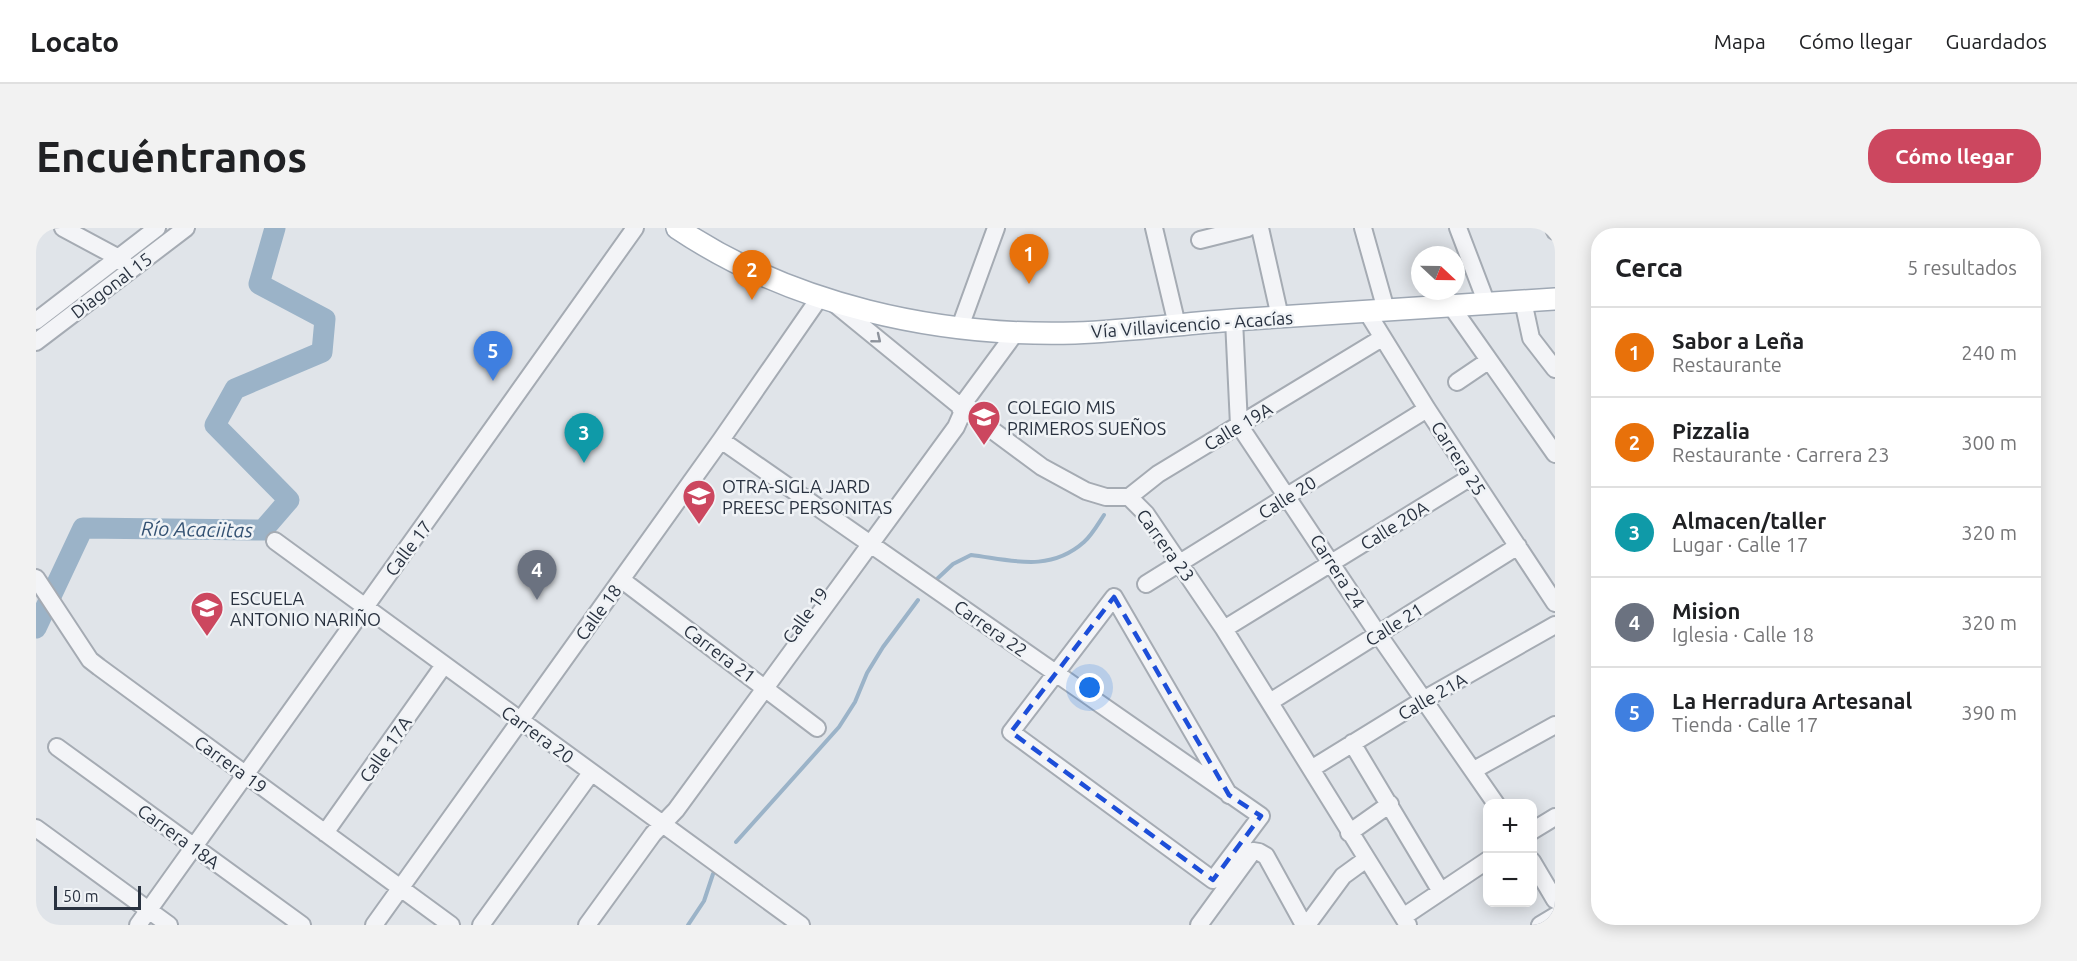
<!DOCTYPE html>
<html lang="es">
<meta charset="utf-8">
<style>
:root{--surface:#fff;--page:#f2f2f2;--text:#202124;--muted:#757577;--line:#e0e0e0;--accent:#cc475f}
body{margin:0;font-family:Ubuntu,sans-serif;background:var(--page);color:var(--text)}
.controls{position:absolute;right:18px;bottom:18px;display:grid;overflow:hidden;border-radius:12px;box-shadow:0 3px 15px #0003}
.controls button{width:54px;height:54px;display:grid;place-items:center;padding:0;border:0;border-bottom:2px solid var(--line);background:var(--surface);color:var(--text);font:30px sans-serif}
.compass{position:absolute;left:1375px;top:18px;width:54px;height:54px;border-radius:50%;background:var(--surface);box-shadow:0 3px 15px #0003;rotate:112deg}
.scale{position:absolute;left:18px;bottom:15px;width:87px;box-sizing:border-box;padding-left:6px;border:3px solid #293240;border-top:0;font-size:16px;line-height:21px;white-space:nowrap;color:#293240;-webkit-text-stroke:4px #f0f3f6;paint-order:stroke}
.you{position:absolute;left:1054px;top:460px;width:21px;height:21px;margin:-15px;border:4px solid #fff;border-radius:50%;background:#1a73e8;box-shadow:0 0 0 9px #1a73e833}
.badge{display:grid;place-items:center;width:39px;height:39px;border-radius:50%;background:var(--accent);color:#fff;font-size:20px;font-weight:700}
.pin{position:absolute;translate:-50% -50px;filter:drop-shadow(0 2px 3px #0008)}
.pin::after{content:'';position:absolute;top:32px;width:21px;height:18px;background:inherit;clip-path:polygon(0 0,100% 0,50% 100%)}
.list{margin:0;padding:0;list-style:none}
h2{display:flex;justify-content:space-between;align-items:center;height:78px;margin:0;padding:0 24px;font-size:26px}
h2 small{font-size:20px;font-weight:400;color:var(--muted)}
.list li{display:grid;grid-template-columns:39px 1fr auto;gap:18px;align-items:center;box-sizing:border-box;height:90px;padding:0 24px;border-top:2px solid var(--line)}
.list b{display:block;font-size:22px;white-space:nowrap}
.list p{margin:0;font-size:20px;white-space:nowrap;color:var(--muted)}
.list em{font-size:20px;font-style:normal;color:var(--muted)}
.map{position:relative;flex:none;width:1519px;height:697px;overflow:hidden;border-radius:24px}
header{display:flex;align-items:center;gap:36px;box-sizing:border-box;height:84px;padding:0 30px;background:var(--surface);border-bottom:2px solid var(--line)}
header strong{font-size:28px}
nav{display:flex;gap:33px;margin-inline-start:auto;font-size:21px}
.intro{display:flex;align-items:center;justify-content:space-between;box-sizing:border-box;height:144px;padding:0 36px}
h1{margin:0;font-size:42px}
.button{padding:15px 27px;border-radius:24px;background:var(--accent);color:#fff;font-size:21px;font-weight:700}
main{display:flex;gap:36px;padding:0 36px}
aside{flex:1;background:var(--surface);border-radius:24px;box-shadow:0 3px 15px #0003}
.map>svg:first-child{display:block}
.lines{fill:none;stroke-linecap:round;stroke-linejoin:round}
.stream{stroke:#9bb3c8;stroke-width:4}
.river{stroke:#9bb3c8;stroke-width:21}
.minor-casing{stroke:#a5abb3;stroke-width:20}
.major-casing{stroke:#9fa8b4;stroke-width:24}
.minor{stroke:#f3f4f7;stroke-width:16}
.major{stroke:#fff;stroke-width:21}
.oneway{stroke:#8e939c}
.marked{fill:none;stroke:#1d4ed8;stroke-width:4.5;stroke-dasharray:12 8;stroke-linejoin:round}
.labels{text-anchor:middle;dominant-baseline:central;stroke-width:5;stroke-linejoin:round;paint-order:stroke}
.street-label{font-size:18px;fill:#293240;stroke:#f0f3f6}
.poi-label{font-size:18px;fill:#293240;stroke:#f0f3f6;text-anchor:start}
.water-label{font-size:20px;font-style:italic;fill:#345273;stroke:#f0f3f6}
</style>
<header>
<strong>Locato</strong>
<nav><a>Mapa</a><a>Cómo llegar</a><a>Guardados</a></nav>
</header>
<div class="intro"><h1>Encuéntranos</h1><a class="button">Cómo llegar</a></div>
<main>
<div class="map">
<svg width="1519" height="697" viewBox="0 0 1519 697">
<rect width="100%" height="100%" fill="#e0e4e9"/>
<g class="lines">
<path class="stream" d="M902,350L917,336L935,327C975,332 1013,345 1048,314C1056,307 1062,296 1068,287
M700,614L803,499L819,474L831,445L847,419L882,372
M652,697L668,673L677,646"/>
<path class="river" d="M0,400L47,300L227,302L253,272L179,197L199,161L286,124L289,91L223,56L239,0"/>
<defs>
<path id="minor" d="M27,0L83,30L89,36
M1118,0L1141,97
M1224,0L1244,89
M1327,0L1350,82
M1422,0L1451,76
M1518,0L1519,3
M1164,12L1212,0
M1487,73L1495,110L1519,141
M799,76L925,179L1006,239L1050,263L1070,269H1093L1110,286L1188,401L1372,697
M1415,78L1519,226
M1331,84L1391,181L1519,375
M1198,92L1203,197L1342,406L1460,576
M0,93L121,0
M924,99L960,0
M0,114L150,0
M1421,154L1452,133
M924,180L980,104
M685,212C865,337 1044,463 1225,588L1177,652L975,504L1078,369L1193,567
M1093,269L1122,246L1346,110
M239,313L765,697
M0,350L54,432L63,439L415,697
M586,352L781,500
M1110,356L1391,181
M1188,401L1435,249
M1234,474L1482,318
M1316,515L1404,662
M21,519L266,697
M1275,541L1387,472L1519,397
M1438,542L1519,497
M0,600L133,697
M1496,603L1519,589
M289,605L408,437
M1313,605L1354,576
M1496,633L1519,672
M1367,689L1452,632
M102,697C268,464 434,233 599,0
M338,697L685,212L784,69
M445,697L555,545
M551,697L617,606L640,582L920,199L931,174
M1163,697L1217,623L1223,624L1230,628L1268,697
M1271,697L1307,648L1329,632
M1504,697L1519,688"/>
<path id="major" d="M641,0C756,77 901,109 1039,105C1092,103 1144,96 1197,92C1304,85 1412,78 1519,71"/>
</defs>
<use href="#minor" class="minor-casing"/>
<use href="#major" class="major-casing"/>
<use href="#minor" class="minor"/>
<use href="#major" class="major"/>
</g>
<defs><path id="oneway-chevron" d="M-2-3.5L2.5 0L-2 3.5" fill="none" stroke-width="1.6" stroke-linecap="round" stroke-linejoin="round" transform="scale(1.5)"/></defs>
<use class="oneway" href="#oneway-chevron" transform="translate(841 111) rotate(39)"/>
<path class="marked" d="M1078,369L1193,567L1225,588L1177,652L975,504Z"/>
<defs>
<symbol id="school-pin" viewBox="-11 -11 22 30"><path d="M0 17L-7.5 6A9.5 9.5 0 1 1 7.5 6Z" fill="#cc475f" stroke="#f0f3f6"/><path d="M0-5L7-2L0 1L-7-2ZM-4 1L0 2.5L4 1V4Q0 6-4 4Z" fill="#fff"/></symbol>
</defs>
<g fill-rule="evenodd">
<use href="#school-pin" x="929" y="170" width="38" height="52"/>
<use href="#school-pin" x="644" y="249" width="38" height="52"/>
<use href="#school-pin" x="152" y="361" width="38" height="52"/>
</g>
<g class="labels">
<g class="street-label">
<text transform="translate(75 57) rotate(-37)">Diagonal 15</text>
<text transform="translate(1156 96) rotate(-4)">Vía Villavicencio - Acacías</text>
<text transform="translate(1202 198) rotate(-31)">Calle 19A</text>
<text transform="translate(1423 230) rotate(57)">Carrera 25</text>
<text transform="translate(1251 269) rotate(-32)">Calle 20</text>
<text transform="translate(1358 297) rotate(-32)">Calle 20A</text>
<text transform="translate(1130 317) rotate(54)">Carrera 23</text>
<text transform="translate(372 320) rotate(-53)">Calle 17</text>
<text transform="translate(1302 343) rotate(57)">Carrera 24</text>
<text transform="translate(562 384) rotate(-54)">Calle 18</text>
<text transform="translate(769 387) rotate(-54)">Calle 19</text>
<text transform="translate(1358 396) rotate(-32)">Calle 21</text>
<text transform="translate(955 400) rotate(35)">Carrera 22</text>
<text transform="translate(684 425) rotate(37)">Carrera 21</text>
<text transform="translate(1396 468) rotate(-30)">Calle 21A</text>
<text transform="translate(502 506) rotate(36)">Carrera 20</text>
<text transform="translate(349 521) rotate(-55)">Calle 17A</text>
<text transform="translate(195 536) rotate(36)">Carrera 19</text>
<text transform="translate(143 608) rotate(36)">Carrera 18A</text>
</g>
<g class="poi-label">
<text x="971" y="179">COLEGIO MIS<tspan x="971" dy="21">PRIMEROS SUEÑOS</tspan></text>
<text x="686" y="258">OTRA-SIGLA JARD<tspan x="686" dy="21">PREESC PERSONITAS</tspan></text>
<text x="194" y="370">ESCUELA<tspan x="194" dy="21">ANTONIO NARIÑO</tspan></text>
</g>
<g class="water-label">
<text transform="translate(161 301) rotate(1)">Río Acaciitas</text>
</g>
</g>
</svg>
<div class="controls">
<button>+</button>
<button>−</button>
</div>
<svg class="compass" viewBox="-18 -18 36 36"><path d="M0-13l5 13h-10z" fill="#e53935"/><path d="M0 13l5-13h-10z" fill="#757577"/></svg>
<div class="scale">50 m</div>
<div class="you"></div>
<div class="pin badge" style="left:993px;top:56px;background:#e8710a">1</div>
<div class="pin badge" style="left:716px;top:72px;background:#e8710a">2</div>
<div class="pin badge" style="left:548px;top:235px;background:#0f9aa8">3</div>
<div class="pin badge" style="left:501px;top:372px;background:#6b7280">4</div>
<div class="pin badge" style="left:457px;top:153px;background:#3f7fe0">5</div>
</div>
<aside>
<h2>Cerca<small>5 resultados</small></h2>
<ul class="list">
<li><span class="badge" style="background:#e8710a">1</span><div><b>Sabor a Leña</b><p>Restaurante</p></div><em>240 m</em></li>
<li><span class="badge" style="background:#e8710a">2</span><div><b>Pizzalia</b><p>Restaurante · Carrera 23</p></div><em>300 m</em></li>
<li><span class="badge" style="background:#0f9aa8">3</span><div><b>Almacen/taller</b><p>Lugar · Calle 17</p></div><em>320 m</em></li>
<li><span class="badge" style="background:#6b7280">4</span><div><b>Mision</b><p>Iglesia · Calle 18</p></div><em>320 m</em></li>
<li><span class="badge" style="background:#3f7fe0">5</span><div><b>La Herradura Artesanal</b><p>Tienda · Calle 17</p></div><em>390 m</em></li>
</ul>
</aside>
</main>
